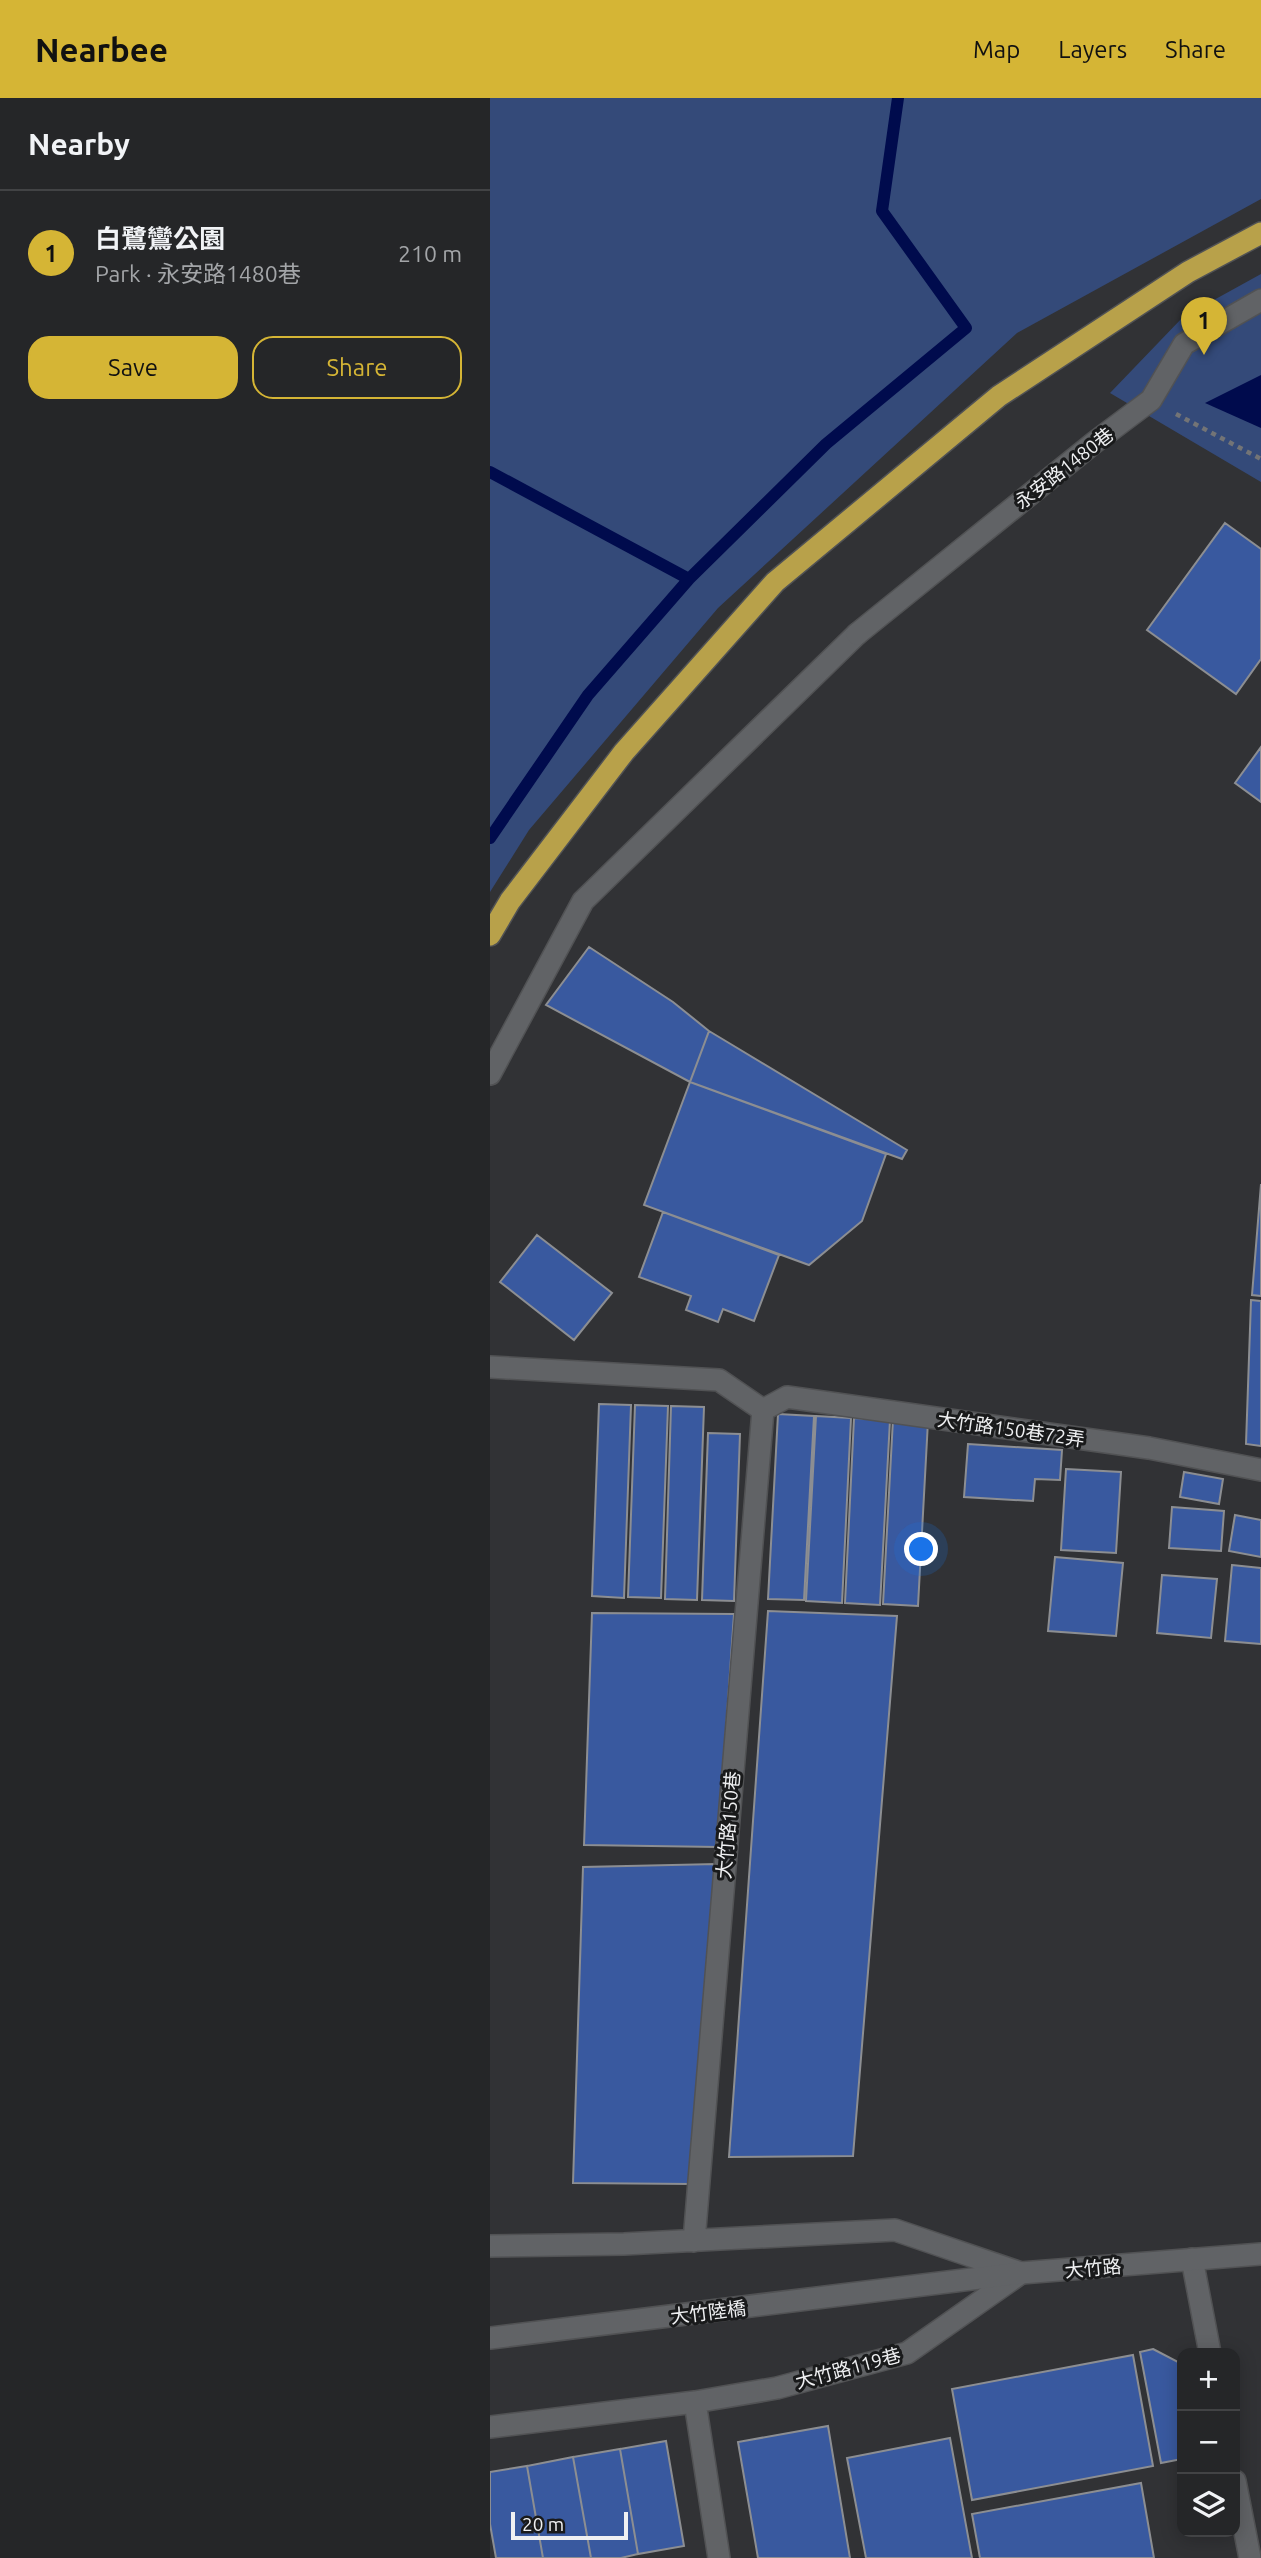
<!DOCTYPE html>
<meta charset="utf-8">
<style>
:root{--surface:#252628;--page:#313234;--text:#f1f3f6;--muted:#a3a5a8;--line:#424345;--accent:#d5b535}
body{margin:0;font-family:Ubuntu,"Noto Sans TC",sans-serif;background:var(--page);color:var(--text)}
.controls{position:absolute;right:21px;bottom:21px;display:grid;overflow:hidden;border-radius:14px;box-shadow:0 4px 18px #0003}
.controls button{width:63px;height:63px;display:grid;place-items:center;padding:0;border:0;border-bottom:2px solid var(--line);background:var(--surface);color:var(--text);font:35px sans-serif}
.scale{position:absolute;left:21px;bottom:18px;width:117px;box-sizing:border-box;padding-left:7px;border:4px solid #eff0f2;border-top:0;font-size:19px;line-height:24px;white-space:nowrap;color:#eff0f2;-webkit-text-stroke:5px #191a1b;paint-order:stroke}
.you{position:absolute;left:432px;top:1452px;width:24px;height:24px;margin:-18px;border:5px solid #fff;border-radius:50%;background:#1a73e8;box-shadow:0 0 0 10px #1a73e833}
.badge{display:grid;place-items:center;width:46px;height:46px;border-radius:50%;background:var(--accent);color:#111;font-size:23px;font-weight:700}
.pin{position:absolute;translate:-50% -58px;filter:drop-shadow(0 2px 4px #0008)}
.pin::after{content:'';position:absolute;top:37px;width:24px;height:21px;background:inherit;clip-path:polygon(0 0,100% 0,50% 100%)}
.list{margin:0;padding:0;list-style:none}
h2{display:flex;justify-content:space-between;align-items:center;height:91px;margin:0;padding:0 28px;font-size:30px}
h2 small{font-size:23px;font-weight:400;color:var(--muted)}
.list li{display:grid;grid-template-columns:46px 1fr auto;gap:21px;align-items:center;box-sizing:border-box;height:126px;padding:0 28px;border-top:2px solid var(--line)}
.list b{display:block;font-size:26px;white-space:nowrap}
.list p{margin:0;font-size:23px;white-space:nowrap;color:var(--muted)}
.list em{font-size:23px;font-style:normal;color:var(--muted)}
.actions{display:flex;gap:14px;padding:21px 28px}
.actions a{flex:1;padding:16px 0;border:2px solid var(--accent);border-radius:21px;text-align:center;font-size:24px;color:var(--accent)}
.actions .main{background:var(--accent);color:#111}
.icon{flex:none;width:38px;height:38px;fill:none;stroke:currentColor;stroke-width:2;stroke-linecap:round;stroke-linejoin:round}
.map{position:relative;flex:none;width:771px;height:2460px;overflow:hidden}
header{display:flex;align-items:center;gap:42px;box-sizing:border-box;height:98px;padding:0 35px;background:var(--accent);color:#111}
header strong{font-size:33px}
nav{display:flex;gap:38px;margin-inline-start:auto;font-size:24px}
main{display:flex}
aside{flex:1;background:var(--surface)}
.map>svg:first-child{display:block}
.green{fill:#344a79}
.water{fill:#000b4d}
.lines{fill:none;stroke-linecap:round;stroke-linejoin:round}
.stream{stroke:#000b4d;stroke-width:12}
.building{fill:#39599f;stroke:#8c8e92;stroke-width:2}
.service-casing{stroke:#515254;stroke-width:24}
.minor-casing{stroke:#515254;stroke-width:24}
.secondary-casing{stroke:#515254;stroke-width:24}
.motorway-casing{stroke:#515254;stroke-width:24}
.path{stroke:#737476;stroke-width:4.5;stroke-dasharray:5 5;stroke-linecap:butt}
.service{stroke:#616366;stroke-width:21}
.minor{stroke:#616366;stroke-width:21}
.secondary{stroke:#616366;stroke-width:21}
.motorway{stroke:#b8a14a;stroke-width:21}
.labels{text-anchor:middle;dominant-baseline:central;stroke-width:6;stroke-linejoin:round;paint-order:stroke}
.street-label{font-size:19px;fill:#eff0f2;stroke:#191a1b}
</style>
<header>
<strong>Nearbee</strong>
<nav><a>Map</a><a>Layers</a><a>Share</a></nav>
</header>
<main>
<aside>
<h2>Nearby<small></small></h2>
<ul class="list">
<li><span class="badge">1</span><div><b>白鷺鸞公園</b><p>Park · 永安路1480巷</p></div><em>210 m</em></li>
</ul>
<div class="actions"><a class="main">Save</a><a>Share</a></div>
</aside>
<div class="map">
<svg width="771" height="2460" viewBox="0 0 771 2460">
<rect width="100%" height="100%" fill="#313235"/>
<path class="green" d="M0,0H771V101L527,235L228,510L39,732L0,794Z
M771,176V384L620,295L693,219Z"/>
<path class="water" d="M771,277V330L715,305Z"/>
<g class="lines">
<path class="stream" d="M0,374L199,481L336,346L476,230L392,113L408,0
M0,740L98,597L199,481"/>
</g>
<path class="building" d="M735,425L771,451V561L746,596L657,532Z
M771,649V704L745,685Z
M99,849L183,904L219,933L200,984L56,907Z
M219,933L417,1052L412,1061L200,984Z
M200,984L396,1056L372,1123L319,1167L154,1107Z
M771,1086V1198L762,1197Z
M173,1114L289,1157L264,1223L233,1211L228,1224L196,1212L201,1198L149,1179Z
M47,1137L122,1195L84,1242L10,1184Z
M761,1202L771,1203V1348L756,1346Z
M109,1306L141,1307L134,1500L102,1498Z
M145,1307L178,1308L171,1500L138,1499Z
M181,1308L214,1309L207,1502L175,1501Z
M288,1316L324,1318L314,1502L278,1501Z
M326,1318L361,1320L352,1505L316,1503Z
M364,1320L400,1322L390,1507L355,1505Z
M403,1321L438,1323L428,1508L393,1506Z
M218,1335L250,1336L244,1503L212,1502Z
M478,1346L572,1352L570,1382L545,1381L543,1403L474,1399Z
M576,1371L631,1374L626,1455L571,1452Z
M694,1374L733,1381L729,1406L690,1399Z
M682,1409L734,1413L731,1453L679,1450Z
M745,1417L771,1422V1459L739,1453Z
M565,1459L633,1465L626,1538L558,1533Z
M742,1467L771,1470V1546L735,1543Z
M672,1477L727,1481L721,1540L667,1535Z
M278,1513L407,1518L363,2058L239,2059Z
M102,1515L244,1516L228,1749L94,1747Z
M226,1766L201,2086L83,2085L93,1769Z
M663,2251L692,2266V2361L671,2365L650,2254Z
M643,2257L663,2368L482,2402L462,2291Z
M338,2328L360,2460H268L248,2344Z
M460,2340L482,2460H376L357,2360Z
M176,2343L194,2448L148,2456L130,2351Z
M130,2351L148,2456L131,2460H101L83,2359Z
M83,2359L101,2460H53L37,2368Z
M37,2368L53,2460H6L0,2426V2374Z
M651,2385L664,2460H490L482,2416Z"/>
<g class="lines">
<defs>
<path id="service" d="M0,976L93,803L367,536
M0,1269L229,1282L273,1312
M273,1312L297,1299L659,1350L771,1372
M204,2143L273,1312
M0,2148L134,2146L405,2132L531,2175
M702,2161L720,2255
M205,2304L229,2460
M0,2329L205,2304L287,2290L417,2255L531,2175
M745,2383L760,2460"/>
<path id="minor" d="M367,536L605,344L661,302L694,246L771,202"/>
<path id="secondary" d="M0,2240L531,2175L771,2156"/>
<path id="motorway" d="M0,837L20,803L134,654L285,484L509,298L698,174L771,135"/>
</defs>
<use href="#service" class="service-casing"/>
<use href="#minor" class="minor-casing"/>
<use href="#secondary" class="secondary-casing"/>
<use href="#motorway" class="motorway-casing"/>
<path class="path" d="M686,316L771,361"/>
<use href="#service" class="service"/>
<use href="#minor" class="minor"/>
<use href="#secondary" class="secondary"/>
<use href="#motorway" class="motorway"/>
</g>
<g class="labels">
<g class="street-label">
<text transform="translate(574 370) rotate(-38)">永安路1480巷</text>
<text transform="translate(521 1331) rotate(8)">大竹路150巷72弄</text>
<text transform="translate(238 1727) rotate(-85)">大竹路150巷</text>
<text transform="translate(603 2170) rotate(-5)">大竹路</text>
<text transform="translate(218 2214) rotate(-7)">大竹陸橋</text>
<text transform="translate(358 2270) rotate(-15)">大竹路119巷</text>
</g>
</g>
</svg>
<div class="controls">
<button>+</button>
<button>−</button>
<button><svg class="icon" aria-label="layers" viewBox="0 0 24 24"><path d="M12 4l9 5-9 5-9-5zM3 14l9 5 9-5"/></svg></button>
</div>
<div class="scale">20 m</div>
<div class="you"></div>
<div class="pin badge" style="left:714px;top:257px">1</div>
</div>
</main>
